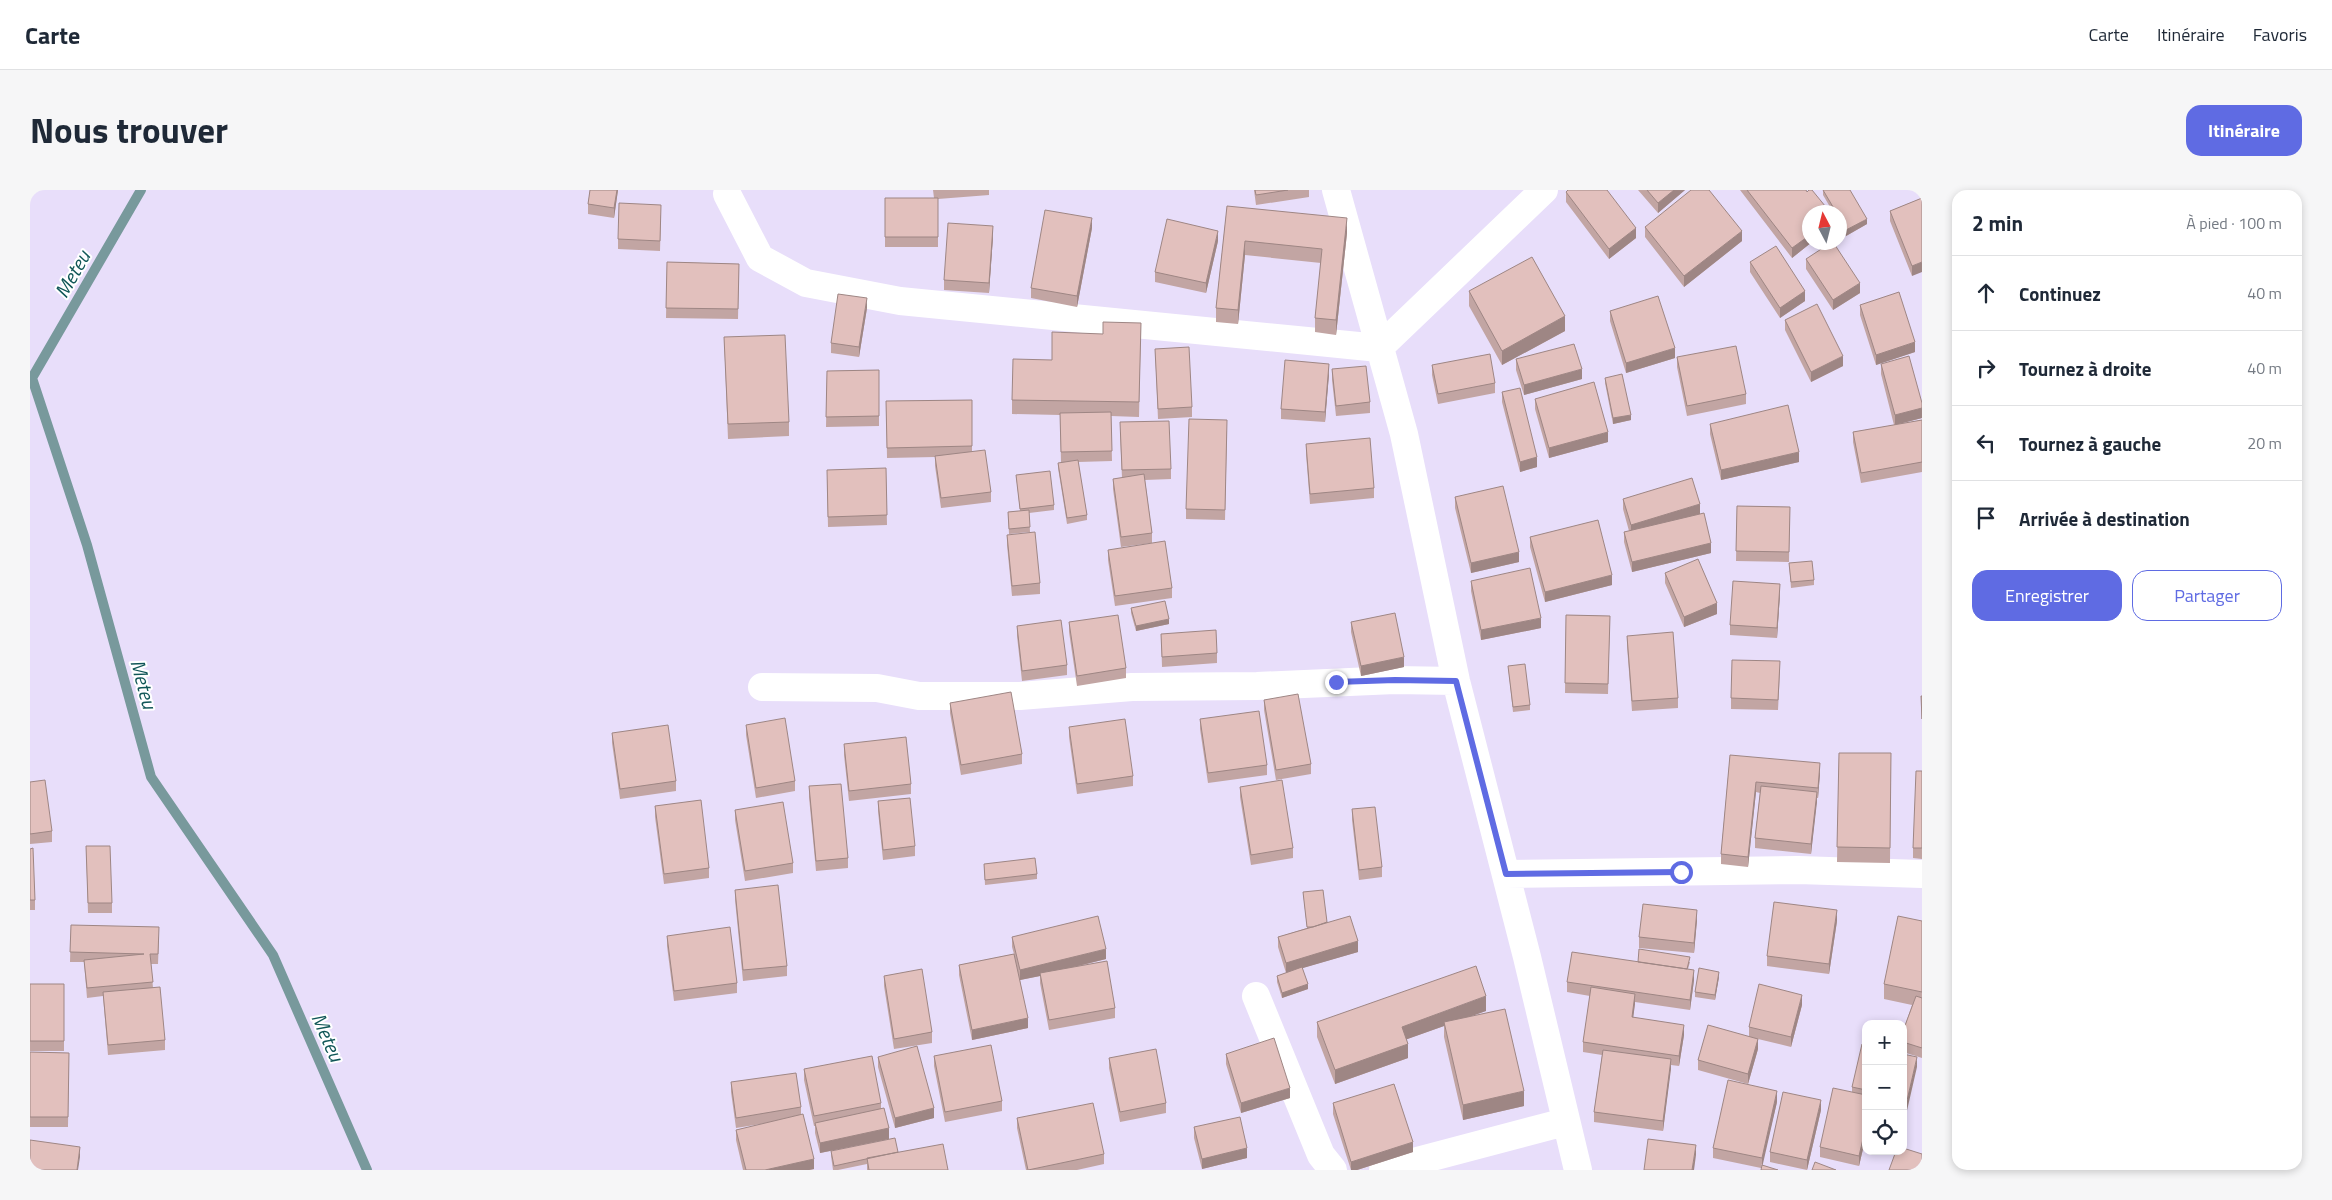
<!DOCTYPE html>
<html lang="fr">
<meta charset="utf-8">
<style>
:root{--surface:#fff;--page:#f6f6f7;--text:#1f2937;--muted:#747a83;--line:#e0e1e3;--accent:#5f6be3}
body{margin:0;font-family:"Titillium Web",sans-serif;background:var(--page);color:var(--text)}
.controls{position:absolute;right:15px;bottom:15px;display:grid;overflow:hidden;border-radius:10px;box-shadow:0 2px 8px #0003}
.controls button{width:45px;height:45px;display:grid;place-items:center;padding:0;border:0;border-bottom:1px solid var(--line);background:var(--surface);color:var(--text);font:25px sans-serif}
.compass{position:absolute;left:1772px;top:15px;width:45px;height:45px;border-radius:50%;background:var(--surface);box-shadow:0 2px 8px #0003;rotate:353deg}
.stop{position:absolute;width:15px;height:15px;margin:-11px;border:4px solid #5f6be3;border-radius:50%;background:#fff}
.stop.end{background:#5f6be3;border-color:#fff;box-shadow:0 1px 5px #0008}
.list{margin:0;padding:0;list-style:none}
h2{display:flex;justify-content:space-between;align-items:center;height:65px;margin:0;padding:0 20px;font-size:21px}
h2 small{font-size:16px;font-weight:400;color:var(--muted)}
.list li{display:grid;grid-template-columns:32px 1fr auto;gap:15px;align-items:center;box-sizing:border-box;height:75px;padding:0 20px;border-top:1px solid var(--line)}
.list b{display:block;font-size:19px;white-space:nowrap}
.list em{font-size:16px;font-style:normal;color:var(--muted)}
.actions{display:flex;gap:10px;padding:15px 20px}
.actions a{flex:1;padding:11px 0;border:1px solid var(--accent);border-radius:15px;text-align:center;font-size:18px;color:var(--accent)}
.actions .main{background:var(--accent);color:#fff}
.icon{flex:none;width:28px;height:28px;fill:none;stroke:currentColor;stroke-width:2;stroke-linecap:round;stroke-linejoin:round}
.map{position:relative;flex:none;width:1892px;height:980px;overflow:hidden;border-radius:15px}
header{display:flex;align-items:center;gap:30px;box-sizing:border-box;height:70px;padding:0 25px;background:var(--surface);border-bottom:1px solid var(--line)}
header strong{font-size:24px}
nav{display:flex;gap:28px;margin-inline-start:auto;font-size:18px}
.intro{display:flex;align-items:center;justify-content:space-between;box-sizing:border-box;height:120px;padding:0 30px}
h1{margin:0;font-size:35px}
.button{padding:12px 22px;border-radius:15px;background:var(--accent);color:#fff;font-size:18px;font-weight:700}
main{display:flex;gap:30px;padding:0 30px}
aside{flex:1;background:var(--surface);border-radius:15px;box-shadow:0 2px 8px #0003}
.map>svg:first-child{display:block}
.lines{fill:none;stroke-linecap:round;stroke-linejoin:round}
.stream{stroke:#78999c;stroke-width:10}
.minor{stroke:#fff;stroke-width:28}
.wall{fill:#c2a5a3}
.shaded-wall{fill:#9e8684}
.building{fill:#e2c0bd;stroke:#9e8684}
.route{stroke:#5f6be3;stroke-width:6}
.labels{text-anchor:middle;dominant-baseline:central;stroke-width:4;stroke-linejoin:round;paint-order:stroke}
.water-label{font-size:20px;font-style:italic;fill:#105657;stroke:#fff}
</style>
<header>
<strong>Carte</strong>
<nav><a>Carte</a><a>Itinéraire</a><a>Favoris</a></nav>
</header>
<div class="intro"><h1>Nous trouver</h1><a class="button">Itinéraire</a></div>
<main>
<div class="map">
<svg width="1892" height="980" viewBox="0 0 1892 980">
<rect width="100%" height="100%" fill="#e8defa"/>
<g class="lines">
<path class="stream" d="M111,0L2,188L57,355L121,587L243,765L337,980"/>
<path class="minor" d="M1306,0L1374,244L1426,491L1497,767L1548,980
M697,4L730,68L776,93L870,111L1349,158L1514,0
M732,497L847,498L889,506H990L1102,497L1227,496L1365,490L1426,491
M1476,684L1768,680L1892,684
M1226,806L1291,965L1303,980
M1353,980L1535,932"/>
</g>
<path class="wall" d="M560,0H588L584,28L558,24V14Z
M903,0H959V5L908,9V57H855V8H904Z
M1224,0H1279V7L1226,15Z
M1608,0H1655L1628,23Z
M1710,0H1776L1780,52H1782L1762,68Z
M1793,0L1837,34L1816,46L1810,34V22H1803L1793,5Z
M1536,2L1606,48L1579,69L1536,12Z
M1892,8L1882,86L1860,31V21Z
M1197,16L1317,43L1306,145L1285,142V128L1291,73L1215,65L1208,134L1186,132V118Z
M631,25L630,61L588,59V49Z
M1615,37L1712,51L1654,97L1615,47Z
M1062,38L1047,117L1001,108V98Z
M963,47L959,103L914,100V90Z
M1188,51L1176,103L1125,92V82Z
M1776,69L1830,103L1803,120L1776,79Z
M637,72L709,74L708,129L636,128Z
M1720,72L1775,111L1750,128L1720,82Z
M1439,101L1535,141L1472,175L1439,116Z
M1830,115L1885,162L1846,175L1830,125Z
M837,118L829,167L801,163V153Z
M1580,121L1645,168L1596,183L1580,131Z
M1755,130L1813,176L1781,192L1755,140Z
M1111,133L1109,227L1081,226L1082,271L1048,272L1057,325V330L1037,334L1028,278V273H1031L1030,225L982,224V210L1022,170L1073,144Z
M694,147L759,232V246L698,249Z
M1125,159L1162,217V227L1128,229Z
M1647,167L1716,204V214L1657,226L1647,177Z
M1486,169L1552,189L1494,205L1486,180Z
M1851,174L1892,213V228L1869,234L1892,230V282L1831,293L1823,252V242L1864,235L1851,184Z
M1402,175L1465,193V203L1408,214L1402,185Z
M1302,179L1340,212V223L1306,226L1302,190Z
M849,180V236L796,237L797,181Z
M1299,184L1295,232L1251,229V219Z
M1575,188L1601,230L1583,234L1575,193Z
M1472,202L1507,277L1490,282L1472,212Z
M1505,209L1578,252L1519,268L1505,219Z
M942,210V261L961,302V312L911,318L905,276V267L857,268L856,211Z
M1680,234L1769,272L1691,290L1680,244Z
M1197,240L1195,330L1156,329V319Z
M1090,242L1141,279V289L1115,290L1122,343V353L1091,357L1083,299V289L1092,288Z
M1276,254L1344,298V308L1280,314L1276,264Z
M856,278L857,335L798,337L797,290Z
M986,285L1024,315V320L999,323L1000,342L979,344L978,322L990,321Z
M1425,307L1489,372L1441,383L1425,318Z
M1593,309L1670,324L1681,363L1602,382L1594,352V342L1599,341L1593,319Z
M1707,316L1760,317L1759,372L1706,371Z
M977,345L1010,393V404L982,406L977,355Z
M1500,347L1582,395L1515,412L1500,357Z
M1078,360L1142,398V408L1085,416L1078,370Z
M1759,373L1784,390V395L1761,398Z
M1635,383L1687,424L1654,437L1635,393Z
M1441,391L1511,438L1451,450L1441,401Z
M1750,404L1747,448L1700,445V435Z
M1101,418L1139,434L1106,441L1101,423Z
M1536,425L1580,426L1578,504L1535,503Z
M1039,432L1096,478V488L1047,496L1039,442Z
M1321,432L1374,477L1331,486L1321,442Z
M987,436L1037,475V485L992,491L987,446Z
M1131,444L1187,463V473L1132,477Z
M1597,446L1648,508V518L1602,521L1597,456Z
M1478,476L1500,515V520L1483,522Z
M1750,481L1748,520L1701,519V508Z
M1234,510L1281,574V584L1246,590L1234,520Z
M920,513L992,564V574L931,585L920,523Z
M1170,529L1237,575V585L1178,593L1170,539Z
M716,535L765,591V601L726,608L716,545Z
M1039,537L1103,586V596L1047,604L1039,547Z
M582,543L646,591V601L590,609L582,553Z
M814,554L881,594V604L819,611L814,565Z
M1809,563H1861L1860,673L1807,672Z
M1700,565L1790,583L1788,608H1787L1781,664L1725,658V648L1730,603L1726,602L1718,677L1691,674V664Z
M1892,581V669L1883,668V658Z
M0,592L22,641V652L0,654Z
M779,596L818,668V678L786,681L779,607Z
M1210,597L1263,658V668L1221,675L1210,607Z
M848,611L885,656V666L853,670L848,621Z
M625,616L679,678V688L634,694L625,627Z
M1322,619L1352,677V687L1329,690L1322,630Z
M705,620L763,673V683L715,691L705,630Z
M56,656L82,713V723H58Z
M0,659L5,710V720H0Z
M954,674L1007,684V689L955,695Z
M705,700L757,776V786L713,791L705,710Z
M1273,702L1297,732L1328,762L1272,778L1278,799L1252,808L1247,792V786L1256,783L1248,757V747L1277,738Z
M1667,730L1664,763L1609,758V747Z
M1807,731L1799,784L1737,776V766Z
M1892,731V868L1873,862V841L1882,815L1854,809V794Z
M41,735L129,747L128,774H121L123,798L135,850V860L78,865L73,806L57,808L54,772H40Z
M637,746L707,793V803L644,811L637,756Z
M982,747L1076,769L1049,776L1085,818V828L1019,840L1010,793V786L990,790L998,838L942,850L929,785V775L984,764L982,757Z
M1608,772H1660L1658,779L1664,790L1660,820L1605,812L1603,827L1654,845L1649,876L1641,875L1633,941L1564,932V922L1572,865L1553,862V852L1560,806L1537,802V792Z
M854,786L902,842V853L864,859L854,796Z
M1689,787L1685,810L1665,807V802Z
M0,794H34V861H0Z
M1772,815L1761,857L1728,849V859L1718,894L1668,880V870L1719,846V837Z
M1456,821L1438,827L1494,916L1433,930L1414,847V836L1377,849L1378,868L1305,894L1287,847V832Z
M1836,855V946L1829,976L1790,967V957L1822,902V897Z
M0,862L39,863L38,937H0Z
M1196,864L1260,908L1211,923L1196,874Z
M904,866L972,911V921L915,932L904,876Z
M848,867L904,928L865,938L848,877Z
M1079,868L1136,913V923L1090,932L1079,878Z
M774,879L851,913V918L859,949L790,963L785,943V936H784L774,890Z
M701,892L771,917V925L784,979L779,980H713L706,950V940L737,933L706,938L701,902Z
M1747,912L1731,978L1683,968V958Z
M1303,913L1383,962L1327,980H1321L1303,924Z
M1791,920L1777,980L1740,972V962Z
M987,928L1074,964V974L1047,980H996L987,938Z
M1164,937L1217,968L1172,979L1164,948Z
M801,961L868,962L918,980H837V974L808,980H803L801,966Z
M1847,961H1873L1864,965Z"/>
<path class="shaded-wall" d="M587,0H588L584,28V18Z
M1644,0H1655L1628,23V13Z
M1062,28V38L1047,117V106Z
M1317,28V43L1306,145V130Z
M1837,29V34L1816,46V40Z
M963,36V47L959,103V93Z
M1606,38V48L1579,69V59Z
M1188,41V51L1176,103V93Z
M1712,41V51L1654,97V86Z
M1780,45V52H1782L1762,68V58Z
M1215,51V65L1208,134V120Z
M1892,72V82L1882,86V76Z
M1830,93V103L1803,120V110Z
M1775,101V111L1750,128V118Z
M837,108V118L829,167V157Z
M1535,126V141L1472,175V161Z
M1885,152V162L1846,175V165Z
M1645,158V168L1596,183V173Z
M1813,166V176L1781,192V182Z
M1299,174V184L1295,232V222Z
M1552,179V189L1494,205V195Z
M1892,218V228L1865,235V225Z
M1601,225V230L1583,234V228Z
M1578,242V252L1519,268V258Z
M1769,262V272L1691,290V280Z
M1507,267V277L1490,282V272Z
M1670,314V324L1601,345V335Z
M1681,353V363L1602,382V372Z
M1489,362V372L1441,383V373Z
M1582,385V395L1515,412V402Z
M1750,394V404L1747,448V438Z
M1687,413V424L1654,437V427Z
M1511,428V438L1451,450V440Z
M1139,429V434L1106,441V436Z
M1374,467V477L1331,486V476Z
M1790,573V583L1788,608V598Z
M1726,592V602L1718,677V667Z
M1787,602V612L1781,664V654Z
M1667,720V730L1664,763V753Z
M1807,720V731L1799,784V774Z
M1328,751V762L1256,783V773Z
M1076,759V769L1011,785L1010,783V786L990,790V780Z
M1664,780V790L1660,820V810Z
M1689,782V787L1685,810V805Z
M1278,794V799L1252,808V803Z
M1605,804V814L1602,837V827Z
M1772,805V815L1761,857V847Z
M1456,806V821L1414,836V832V836L1372,851V837Z
M998,828V838L942,850V840Z
M1654,835V845L1649,876V866Z
M1728,849V859L1718,894V884Z
M1378,854V868L1305,894V880Z
M1887,867V877L1873,938V928Z
M1641,869V879L1633,941V931Z
M1260,898V908L1211,923V913Z
M1494,901V916L1433,930V915Z
M1747,901V912L1732,978V968Z
M1791,910V920L1777,980V970Z
M904,918V928L865,938V928Z
M1836,936V946L1829,976V966Z
M859,938V949L790,963V953Z
M1383,952V962L1327,980H1321V972Z
M1666,955V965L1664,980H1662Z
M50,957V967L48,980H47Z
M1217,958V968L1172,979V969Z
M784,969V979L779,980H735Z"/>
<path class="building" d="M560,0H587L584,18L558,14Z
M1225,0H1258L1226,5Z
M1538,0H1577L1606,38L1579,59L1536,2Z
M1617,0H1644L1628,13Z
M1661,0H1679L1712,41L1654,86L1615,37Z
M1717,0H1776L1777,2L1779,0H1782L1800,22H1780V45L1762,58Z
M1793,0H1820L1837,29L1816,40L1810,29V22H1806Z
M855,8H908V47H855Z
M1892,8V72L1882,76L1860,21Z
M589,13L631,15L630,51L588,49Z
M1197,16L1317,28L1306,130L1285,128L1292,59L1215,51L1208,120L1186,118Z
M1015,20L1062,28L1047,106L1001,98Z
M1137,29L1188,41L1176,93L1125,82Z
M918,33L963,36L959,93L914,90Z
M1802,52H1803L1830,93L1803,110L1776,69Z
M1746,56L1775,101L1750,118L1720,72Z
M1502,67L1535,126L1472,161L1439,101Z
M637,72L709,74L708,119L636,118Z
M1869,102L1885,152L1846,165L1830,115Z
M808,104L837,108L829,157L801,153Z
M1628,106L1645,158L1596,173L1580,121Z
M1787,114L1813,166L1781,182L1755,130Z
M1073,132L1111,133L1109,212L982,210L983,169L1022,170V142L1073,144Z
M755,145L759,232L698,234L694,147Z
M1544,154L1552,179L1494,195L1486,169Z
M1706,156L1716,204L1657,216L1647,167Z
M1159,157L1162,217L1128,219L1125,159Z
M1460,164L1465,193L1408,204L1402,175Z
M1879,166L1892,213V218L1865,225L1851,174Z
M1255,170L1299,174L1295,222L1251,219Z
M1336,176L1340,212L1306,216L1302,179Z
M849,180V226L796,227L797,181Z
M1592,184L1601,225L1583,228L1575,188Z
M1564,192L1578,242L1519,258L1505,209Z
M1490,198L1507,267L1490,272L1472,202Z
M942,210V256L857,258L856,211Z
M1758,215L1769,262L1691,280L1680,234Z
M1081,222L1082,261L1031,262L1030,223Z
M1159,229L1197,230L1195,320L1156,319Z
M1892,230V272L1831,283L1823,242Z
M1139,231L1141,279L1092,280L1090,232Z
M1340,248L1344,298L1280,304L1276,254Z
M955,260L961,302L911,308L905,266Z
M1048,270L1057,325L1037,328L1028,273Z
M856,278L857,325L798,327L797,280Z
M1020,281L1024,315L990,319L986,285Z
M1114,284L1122,343L1091,347L1083,289Z
M1662,288L1670,314L1601,335L1593,309Z
M1473,296L1489,362L1441,373L1425,307Z
M1707,316L1760,317L1759,362L1706,361Z
M999,320L1000,337L979,339L978,322Z
M1674,323L1681,353L1602,372L1594,342Z
M1568,330L1582,385L1515,402L1500,347Z
M1005,342L1010,393L982,396L977,345Z
M1135,351L1142,398L1085,406L1078,360Z
M1668,369L1687,413L1654,427L1635,383Z
M1782,371L1784,390L1761,392L1759,373Z
M1500,378L1511,428L1451,440L1441,391Z
M1703,391L1750,394L1747,438L1700,435Z
M1135,411L1139,429L1106,436L1101,418Z
M1365,423L1374,467L1331,476L1321,432Z
M1088,425L1096,478L1047,486L1039,432Z
M1536,425L1580,426L1578,494L1535,493Z
M1031,430L1037,475L992,481L987,436Z
M1186,440L1187,463L1132,467L1131,444Z
M1643,442L1648,508L1602,511L1597,446Z
M1702,470L1750,471L1748,510L1701,508Z
M1495,474L1500,515L1483,517L1478,476Z
M981,502L992,564L931,575L920,513Z
M1268,504L1281,574L1246,580L1234,510Z
M1891,506H1892V529Z
M1229,521L1237,575L1178,583L1170,529Z
M755,528L765,591L726,598L716,535Z
M1095,529L1103,586L1047,594L1039,537Z
M638,535L646,591L590,599L582,543Z
M876,547L881,594L819,601L814,554Z
M1809,563H1861L1860,658L1807,657Z
M1700,565L1790,573L1788,598L1726,592L1718,667L1691,664Z
M1886,581H1892V658H1883Z
M15,590L22,641L0,644V592Z
M1252,590L1263,658L1221,665L1210,597Z
M811,594L818,668L786,671L779,596Z
M1731,596L1787,602L1781,654L1725,648Z
M880,608L885,656L853,660L848,611Z
M671,610L679,678L634,684L625,616Z
M753,612L763,673L715,681L705,620Z
M1345,617L1352,677L1329,680L1322,619Z
M56,656H80L82,713H58Z
M3,658L5,710H0V659Z
M1005,668L1007,684L955,690L954,674Z
M748,695L757,776L713,780L705,700Z
M1293,700L1297,732L1283,737H1277L1273,702Z
M1744,712L1807,720L1799,774L1737,766Z
M1613,714L1667,720L1664,753L1609,747Z
M1068,726L1076,759L990,780L982,747Z
M1320,726L1328,751L1256,773L1248,747Z
M1868,726L1892,731V802L1854,794Z
M41,735L129,737L128,764H120L123,792L57,798L54,770L114,764L40,762Z
M700,737L707,793L644,801L637,746Z
M1609,759L1660,767L1657,779L1608,772Z
M1542,762L1664,780L1660,810L1537,792Z
M984,764L998,828L942,840L929,775Z
M1077,771L1085,818L1019,830L1010,783Z
M1446,776L1456,806L1372,837L1378,854L1305,880L1287,832Z
M1272,777L1278,794L1252,803L1247,786Z
M1669,778L1689,782L1685,805L1665,802Z
M892,779L902,842L864,849L854,786Z
M0,794H34V851H0Z
M1729,794L1772,805L1761,847L1719,837Z
M130,797L135,850L78,855L73,802Z
M1561,797L1605,804L1602,827L1654,835L1649,866L1553,852Z
M1886,806L1892,808V858L1873,852V841Z
M1475,819L1494,901L1433,915L1414,832Z
M1678,835L1728,849L1718,884L1668,870Z
M1244,848L1260,898L1211,913L1196,864Z
M1832,854L1836,855V900L1822,897Z
M961,855L972,911L915,922L904,866Z
M887,856L904,918L865,928L848,867Z
M1126,859L1136,913L1090,922L1079,868Z
M1573,860L1641,869L1633,931L1564,922Z
M0,862L39,863L38,927H0Z
M1873,864L1887,867L1873,928Z
M842,866L851,913L784,926L774,879Z
M766,883L771,917L706,928L701,892Z
M1698,890L1747,901L1732,968L1683,958Z
M1364,894L1383,952L1321,972L1303,913Z
M1803,898L1836,905V936L1829,966L1790,957Z
M1753,902L1791,910L1777,970L1740,962Z
M1063,913L1074,964L998,980L987,928Z
M854,918L859,938L790,953L785,933Z
M773,924L784,969L735,980H716L706,940Z
M1210,927L1217,958L1172,969L1164,937Z
M865,948L868,962L804,976L801,961Z
M1618,949L1666,955L1662,980H1614Z
M0,950L50,957L47,980H0Z
M913,954L918,980H839L837,968Z
M1873,958L1892,964V980H1859L1866,961H1873Z
M1785,972L1806,980H1782Z
M1732,975L1748,980H1731Z"/>
<g class="lines">
<path class="route" d="M1306,492L1365,490L1426,491L1476,684L1651,682"/>
</g>
<g class="labels">
<g class="water-label">
<text transform="translate(42 84) rotate(-60)">Meteu</text>
<text transform="translate(114 494) rotate(75)">Meteu</text>
<text transform="translate(298 847) rotate(66)">Meteu</text>
</g>
</g>
</svg>
<div class="controls">
<button>+</button>
<button>−</button>
<button><svg class="icon" aria-label="locate" viewBox="0 0 24 24"><circle cx="12" cy="12" r="6"/><path d="M12 2v4M12 18v4M2 12h4M18 12h4"/></svg></button>
</div>
<svg class="compass" viewBox="-18 -18 36 36"><path d="M0-13l5 13h-10z" fill="#e53935"/><path d="M0 13l5-13h-10z" fill="#747a83"/></svg>
<div class="stop" style="left:1651px;top:682px"></div>
<div class="stop end" style="left:1306px;top:492px"></div>
</div>
<aside>
<h2>2 min<small>À pied · 100 m</small></h2>
<ul class="list">
<li><svg class="icon" aria-label="ahead" viewBox="0 0 24 24"><path d="M12 20V5M6 11l6-6 6 6"/></svg><div><b>Continuez</b></div><em>40 m</em></li>
<li><svg class="icon" aria-label="right" viewBox="0 0 24 24"><path d="M7 20v-9h11M14 6l5 5-5 5"/></svg><div><b>Tournez à droite</b></div><em>40 m</em></li>
<li><svg class="icon" aria-label="left" viewBox="0 0 24 24"><path d="M17 20v-9H6M10 6l-5 5 5 5"/></svg><div><b>Tournez à gauche</b></div><em>20 m</em></li>
<li><svg class="icon" aria-label="arrive" viewBox="0 0 24 24"><path d="M6 21V4h12l-3 4 3 4H6"/></svg><div><b>Arrivée à destination</b></div></li>
</ul>
<div class="actions"><a class="main">Enregistrer</a><a>Partager</a></div>
</aside>
</main>
